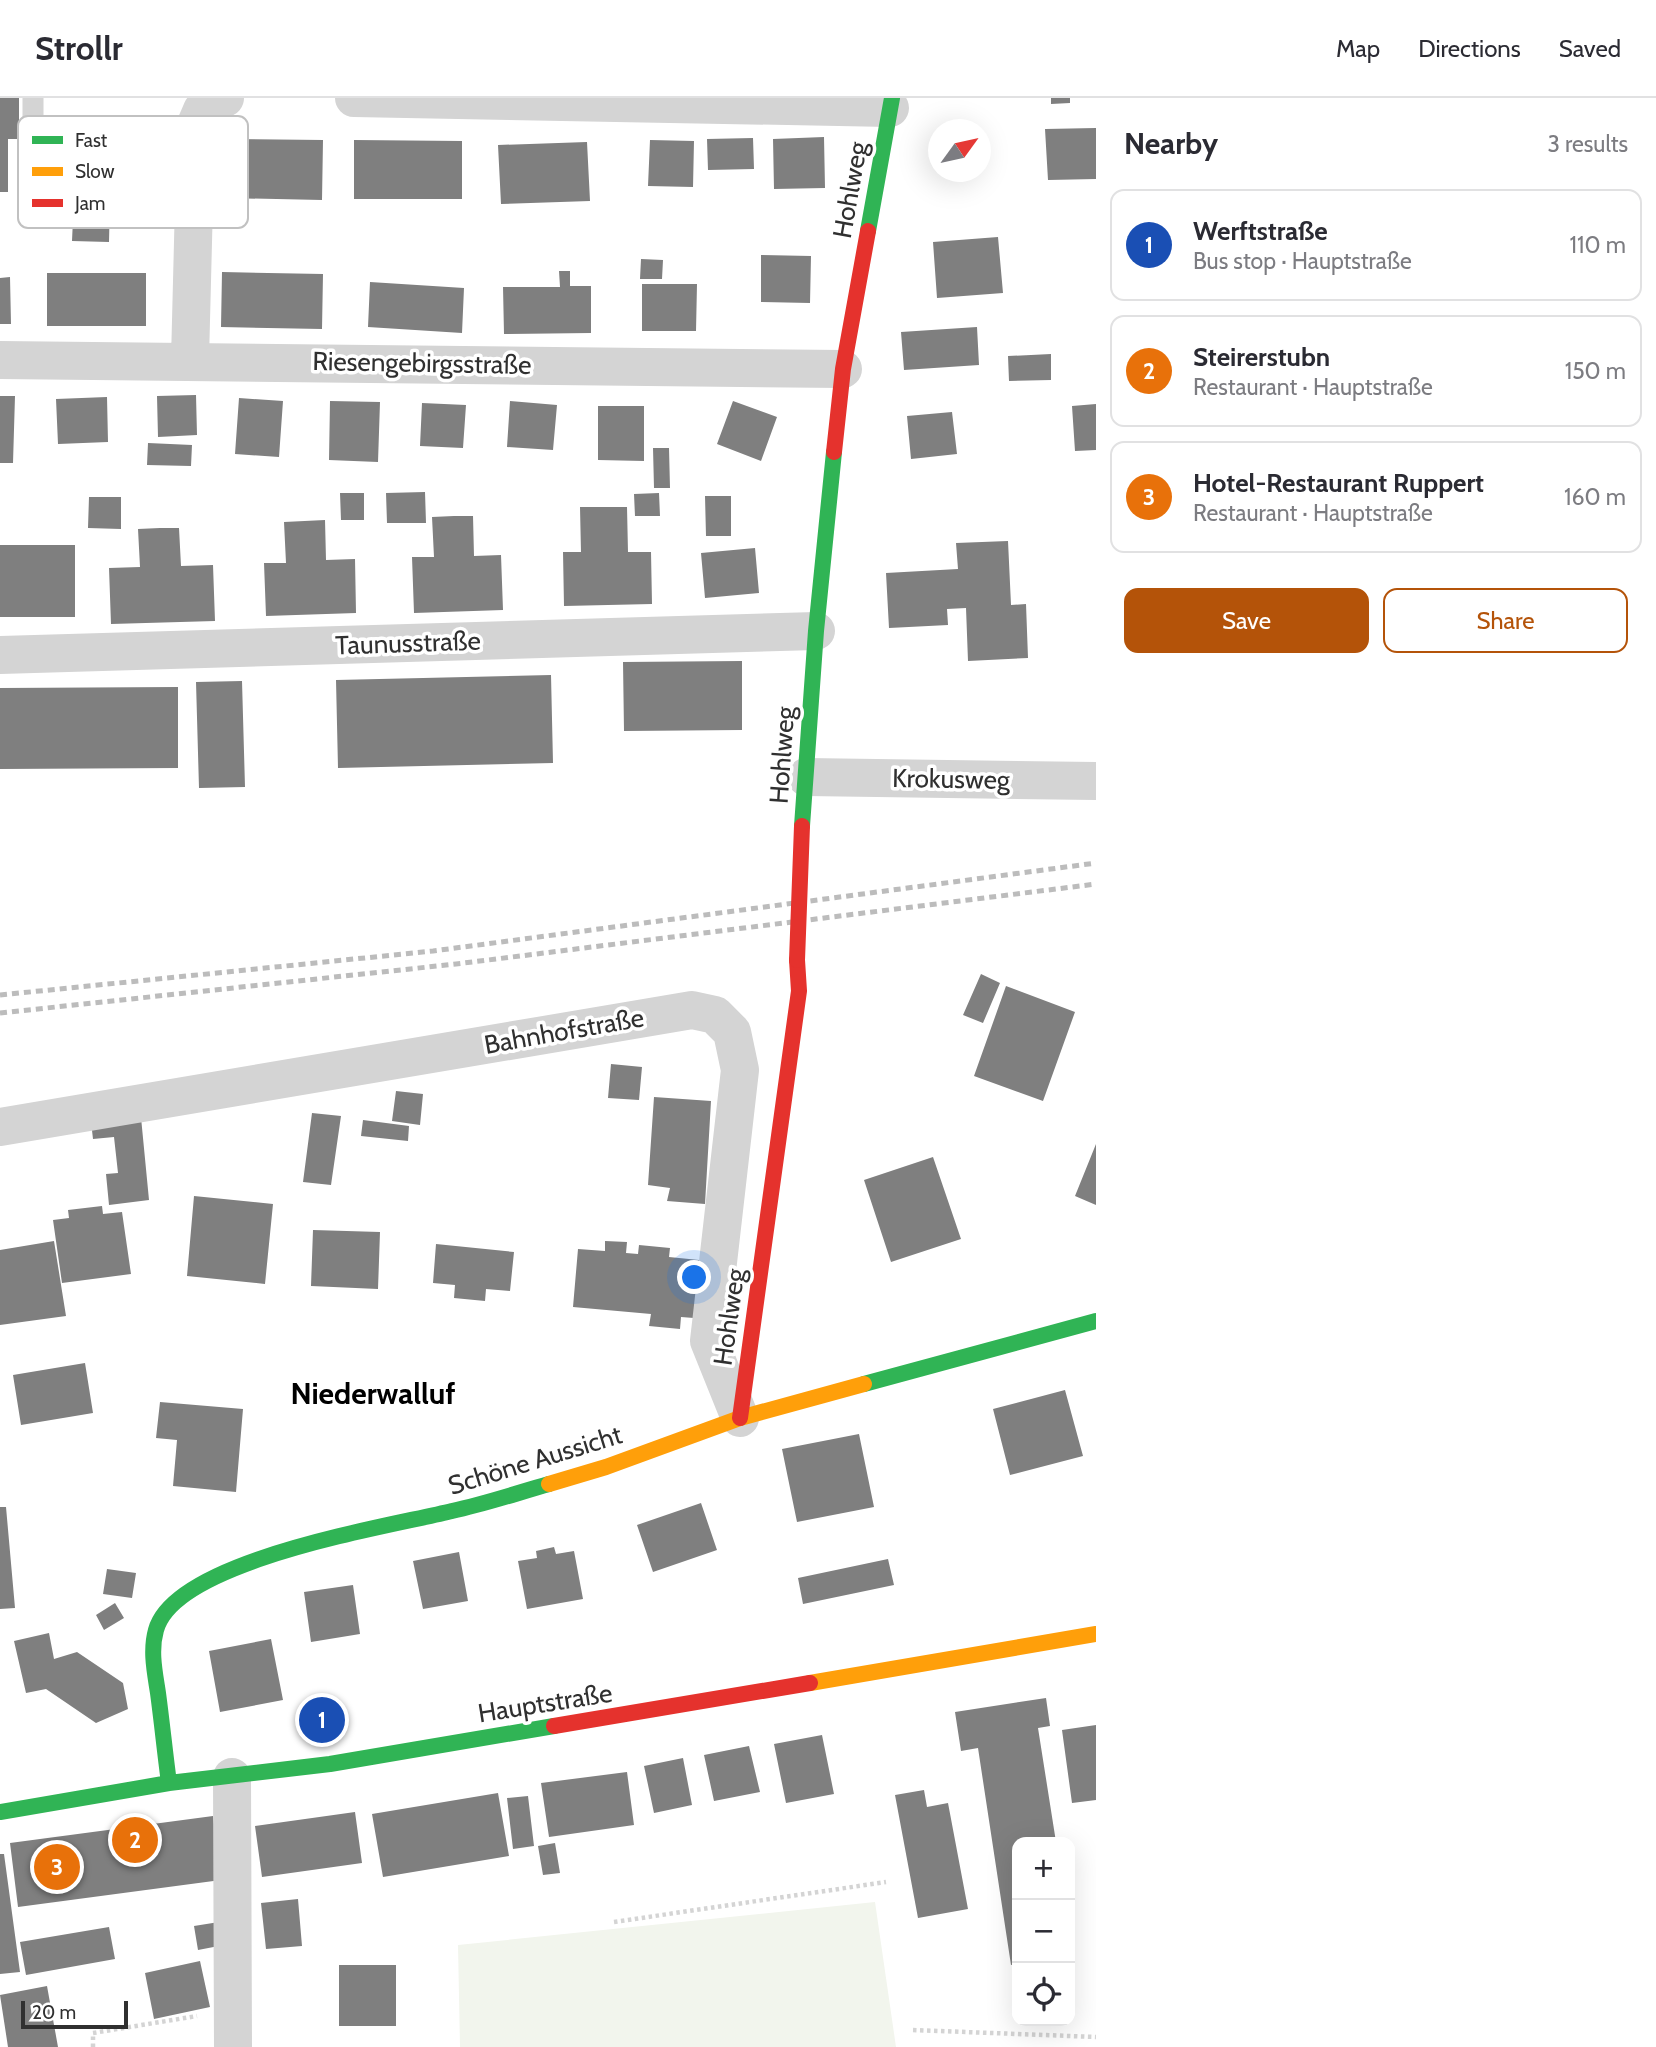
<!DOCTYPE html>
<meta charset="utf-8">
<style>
:root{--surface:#fff;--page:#f7f7f7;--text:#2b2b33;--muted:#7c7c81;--line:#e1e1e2;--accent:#b45309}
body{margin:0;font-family:Cabin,sans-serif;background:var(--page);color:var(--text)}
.controls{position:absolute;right:21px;bottom:21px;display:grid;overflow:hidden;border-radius:14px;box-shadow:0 7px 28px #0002}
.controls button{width:63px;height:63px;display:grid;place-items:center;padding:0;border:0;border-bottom:2px solid var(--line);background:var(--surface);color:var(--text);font:35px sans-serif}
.compass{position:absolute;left:928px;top:21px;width:63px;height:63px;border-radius:50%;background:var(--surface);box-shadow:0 7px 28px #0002;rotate:57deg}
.scale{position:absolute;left:21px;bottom:18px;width:107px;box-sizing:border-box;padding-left:7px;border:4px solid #303030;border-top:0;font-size:19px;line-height:24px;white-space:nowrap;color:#303030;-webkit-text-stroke:5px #fff;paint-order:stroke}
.you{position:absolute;left:695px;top:1180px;width:24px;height:24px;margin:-18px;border:5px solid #fff;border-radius:50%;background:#1a73e8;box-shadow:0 0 0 10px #1a73e833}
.badge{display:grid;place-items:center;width:46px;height:46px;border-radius:50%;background:var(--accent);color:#fff;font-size:23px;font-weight:700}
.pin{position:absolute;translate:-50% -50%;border:4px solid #fff;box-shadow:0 2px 7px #0006}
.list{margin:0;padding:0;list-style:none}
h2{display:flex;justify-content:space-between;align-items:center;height:91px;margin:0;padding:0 28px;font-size:30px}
h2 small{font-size:23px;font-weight:400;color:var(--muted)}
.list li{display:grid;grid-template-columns:46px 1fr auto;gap:21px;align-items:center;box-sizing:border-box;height:112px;margin:0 14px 14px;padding:0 14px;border:2px solid var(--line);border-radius:14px}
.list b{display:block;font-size:26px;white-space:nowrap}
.list p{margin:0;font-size:23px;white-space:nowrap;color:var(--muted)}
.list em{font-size:23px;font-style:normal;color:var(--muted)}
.actions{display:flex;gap:14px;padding:21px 28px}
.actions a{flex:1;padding:16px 0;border:2px solid var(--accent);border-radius:14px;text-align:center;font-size:24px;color:var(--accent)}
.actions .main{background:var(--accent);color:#fff}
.icon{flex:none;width:38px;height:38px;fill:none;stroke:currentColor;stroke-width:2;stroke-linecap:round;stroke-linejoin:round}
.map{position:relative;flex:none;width:1096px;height:1949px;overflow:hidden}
header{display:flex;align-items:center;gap:42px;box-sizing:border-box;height:98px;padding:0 35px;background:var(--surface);border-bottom:2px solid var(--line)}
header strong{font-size:33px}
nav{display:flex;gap:38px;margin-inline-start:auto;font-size:24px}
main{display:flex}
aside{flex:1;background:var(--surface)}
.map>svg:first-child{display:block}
.green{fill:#f2f5ed}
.building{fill:#7f7f7f}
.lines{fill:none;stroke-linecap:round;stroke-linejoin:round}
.path{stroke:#d4d4d4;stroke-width:4.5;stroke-dasharray:3.5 3.5;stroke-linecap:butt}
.lane{stroke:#d4d4d4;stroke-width:21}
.street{stroke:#d4d4d4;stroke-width:38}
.fast{stroke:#30b455;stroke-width:16}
.slow{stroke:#ff9f0a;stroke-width:16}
.jam{stroke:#e5322d;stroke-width:16}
.rail{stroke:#bcbcbc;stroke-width:5;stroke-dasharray:7 5;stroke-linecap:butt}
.jam-bridge{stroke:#e5322d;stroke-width:16}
.labels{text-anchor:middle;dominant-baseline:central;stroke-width:7;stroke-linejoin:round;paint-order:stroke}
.street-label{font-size:26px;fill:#303030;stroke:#fff}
.quarter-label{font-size:30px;font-weight:bold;fill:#000;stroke:#fff}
.key{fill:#fff;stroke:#c1c1c1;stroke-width:2}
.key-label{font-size:19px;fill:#303030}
</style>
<header>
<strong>Strollr</strong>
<nav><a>Map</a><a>Directions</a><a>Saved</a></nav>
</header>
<main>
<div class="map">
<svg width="1096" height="1949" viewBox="0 0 1096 1949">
<rect width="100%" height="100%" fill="#fff"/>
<path class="green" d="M875,1804L896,1949H460L458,1847Z"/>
<path class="building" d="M0,0H19V41H8V94H0Z
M1051,0H1070V5L1051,6Z
M1096,30V81L1048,82L1045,31Z
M824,39L825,90L774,91L773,41Z
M753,40L754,71L708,72L707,41Z
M227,41L323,42L322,102L226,100Z
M354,42L462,43V101H354Z
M650,42L694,43L693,89L648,88Z
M587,44L590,103L501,106L498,47Z
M90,99L110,100L109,144L72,143L73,121L89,122Z
M998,139L1003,195L937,200L933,144Z
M761,157L811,158L810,205L761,204Z
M641,161L663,162L662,181H640Z
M559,173H570V188H591V235L504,236L503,189H560Z
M222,174L323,176L322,231L221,229Z
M47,175H146V228H47Z
M10,179L11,226H0V180Z
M370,184L464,190L462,235L368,229Z
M642,186H697L696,233H642Z
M977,229L979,267L904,272L901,234Z
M1051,256V282L1009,283L1008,258Z
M196,297L197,337L158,339L157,298Z
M0,298H15L13,365H0Z
M107,299L108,344L58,346L56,301Z
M239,300L283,303L279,359L235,356Z
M330,303L380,304L378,364L329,362Z
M510,303L557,307L553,352L507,349Z
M733,303L777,319L761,363L717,346Z
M422,305L466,307L463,350L420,348Z
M1096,306V352L1075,353L1072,308Z
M598,308H644V363L598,362Z
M952,314L957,356L911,361L907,318Z
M148,345L192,347L191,368L147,367Z
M653,350H669L670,390H654Z
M425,394L426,425H387L386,395Z
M340,395H364V422H341Z
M659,395L660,418H635L634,396Z
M705,398H731V438H706Z
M89,399H121V431L88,430Z
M580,409H627L628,454H651L652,506L564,508L563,454H581Z
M454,418H473L474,458L501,457L503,512L414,515L412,459H434L432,419Z
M325,422L326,462L355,461L356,515L266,518L264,465H286L284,424Z
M160,430H179L181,468L213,467L215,523L111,526L109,470L140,469L138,431Z
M1008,443L1011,507L1026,506L1028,560L968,563L966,510L947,511L948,527L889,530L886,475L958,471L956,445Z
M0,447H75V519H0Z
M755,450L759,495L705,500L701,455Z
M742,563V632L624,633L623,564Z
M551,577L553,665L338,670L336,582Z
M242,583L245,689L199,690L196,584Z
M178,589V670L0,671V590Z
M981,876L1000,885L983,925L963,917Z
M1006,888L1075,914L1043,1003L974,978Z
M611,966L642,969L639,1002L608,1000Z
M396,993L423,996L420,1027L392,1023Z
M654,999L711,1003L705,1106L667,1103L670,1090L648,1087Z
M140,1009L149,1102L109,1107L106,1076L118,1075L114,1039L93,1041L90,1015Z
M312,1015L341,1018L331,1087L303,1084Z
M363,1022L409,1028L408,1043L361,1038Z
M1096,1046V1107L1075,1098Z
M933,1059L961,1141L891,1164L864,1082Z
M194,1098L273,1106L265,1186L187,1178Z
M102,1108L103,1116L122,1114L131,1176L62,1185L53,1122L69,1120L68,1112Z
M313,1132L380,1134L378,1191L311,1188Z
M54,1143L66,1218L0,1227V1152Z
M605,1143L627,1144L626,1155L638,1156L639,1147L670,1150L669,1159L699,1162L694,1220L681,1219L680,1231L649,1228L651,1216L573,1209L578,1151L605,1153Z
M436,1146L514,1154L510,1193L486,1191L485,1203L454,1200L455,1187L433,1185Z
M85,1265L93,1315L21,1327L13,1277Z
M1065,1292L1083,1358L1010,1377L993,1311Z
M160,1304L243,1311L236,1394L173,1388L177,1342L156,1340Z
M859,1336L874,1409L797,1424L782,1351Z
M701,1405L717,1452L653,1474L637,1427Z
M0,1409H6L15,1510L0,1511Z
M554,1449L556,1456L574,1453L583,1501L527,1511L518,1463L537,1460L536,1453Z
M459,1454L468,1503L423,1511L413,1463Z
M888,1461L894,1487L803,1506L798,1480Z
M107,1471L136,1475L132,1500L103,1496Z
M353,1487L360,1536L311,1544L304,1494Z
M115,1505L124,1520L104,1532L96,1517Z
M49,1535L54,1561L77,1554L123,1585L128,1611L96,1625L46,1591L26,1595L14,1543Z
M271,1541L283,1602L220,1614L209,1553Z
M1046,1600L1050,1628L1038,1630L1056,1744H1017V1866L1011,1867L978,1650L961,1653L955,1614Z
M1096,1627V1702L1072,1705L1062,1632Z
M822,1637L834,1696L786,1705L774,1646Z
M749,1648L760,1694L714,1703L704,1657Z
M683,1660L692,1707L654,1715L644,1668Z
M627,1674L634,1727L549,1739L541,1685Z
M924,1692L927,1709L948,1705L968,1811L918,1820L895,1697Z
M498,1695L509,1758L383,1779L372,1716Z
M528,1698L534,1748L513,1751L507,1700Z
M355,1714L362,1765L262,1779L255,1728Z
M213,1718L221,1782L18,1809L10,1745Z
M555,1745L560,1775L543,1777L538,1748Z
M0,1756H4L20,1874L0,1876Z
M298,1801L302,1848L266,1851L261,1805Z
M219,1824L224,1847L198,1852L194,1828Z
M109,1829L115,1861L26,1877L20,1844Z
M200,1863L210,1909L154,1921L145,1875Z
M339,1867H396V1928H339Z
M47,1888L58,1949H8L0,1897Z"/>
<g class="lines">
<path class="path" d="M614,1824L886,1784
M913,1932L1096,1939
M93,1949V1935L197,1918"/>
<path class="lane" d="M33,0V67L195,75"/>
<path class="street" d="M354,0L890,10
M0,262L843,271
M190,262L196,26L202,12L225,0
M0,557L816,533
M806,679L1096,683
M0,1029L692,912L715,917L732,934L740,972L709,1243L740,1320
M232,1679L233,1949"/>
<path class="fast" d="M868,133L892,0
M802,728L816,533L834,354
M864,1286L1096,1223
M169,1685C165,1655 162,1625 158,1595C155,1575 150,1553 156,1532C175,1462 387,1429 452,1413C485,1406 517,1395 549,1386
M0,1714L169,1685L330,1666L554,1628"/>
<path class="slow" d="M549,1386L606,1369L740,1320L864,1286
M810,1585L1096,1536"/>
<path class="jam" d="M834,354L843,271L868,133
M740,1320L799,893L797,862
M554,1628L810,1585"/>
<path class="rail" d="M0,897L433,853L1096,765
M0,915L456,866L1096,786"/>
<path class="jam-bridge" d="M797,862L802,728"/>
</g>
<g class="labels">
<g class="street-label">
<text transform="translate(850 92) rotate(-80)">Hohlweg</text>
<text transform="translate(422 265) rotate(1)">Riesengebirgsstraße</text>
<text transform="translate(408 545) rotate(-2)">Taunusstraße</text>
<text transform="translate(782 657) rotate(-86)">Hohlweg</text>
<text transform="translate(951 681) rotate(1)">Krokusweg</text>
<text transform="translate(564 933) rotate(-10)">Bahnhofstraße</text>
<text transform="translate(729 1219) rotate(-82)">Hohlweg</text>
<text transform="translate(535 1362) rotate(-17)">Schöne Aussicht</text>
<text transform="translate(545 1605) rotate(-9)">Hauptstraße</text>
</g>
<g class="quarter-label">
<text x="373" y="1295">Niederwalluf</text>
</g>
</g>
<rect x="18" y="18" width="230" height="112" rx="10" class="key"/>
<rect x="32" y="38" width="31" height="8" fill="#30b455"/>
<rect x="32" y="69" width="31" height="9" fill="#ff9f0a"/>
<rect x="32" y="101" width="31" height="8" fill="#e5322d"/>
<g class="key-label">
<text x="75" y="49">Fast</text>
<text x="75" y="80">Slow</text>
<text x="75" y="112">Jam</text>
</g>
</svg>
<div class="controls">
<button>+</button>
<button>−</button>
<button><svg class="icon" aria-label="locate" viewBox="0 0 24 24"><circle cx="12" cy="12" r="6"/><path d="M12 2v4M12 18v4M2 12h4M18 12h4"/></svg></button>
</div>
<svg class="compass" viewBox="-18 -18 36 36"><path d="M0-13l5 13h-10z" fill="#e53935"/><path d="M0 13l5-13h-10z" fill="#7c7c81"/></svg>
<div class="scale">20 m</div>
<div class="you"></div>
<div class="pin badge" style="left:322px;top:1622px;background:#1a4fb4">1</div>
<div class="pin badge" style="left:135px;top:1742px;background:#e8710a">2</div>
<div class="pin badge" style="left:57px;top:1769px;background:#e8710a">3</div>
</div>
<aside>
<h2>Nearby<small>3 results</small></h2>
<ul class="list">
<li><span class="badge" style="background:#1a4fb4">1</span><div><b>Werftstraße</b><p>Bus stop · Hauptstraße</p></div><em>110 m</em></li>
<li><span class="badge" style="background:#e8710a">2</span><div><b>Steirerstubn</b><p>Restaurant · Hauptstraße</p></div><em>150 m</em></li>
<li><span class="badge" style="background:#e8710a">3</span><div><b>Hotel-Restaurant Ruppert</b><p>Restaurant · Hauptstraße</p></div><em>160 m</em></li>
</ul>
<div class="actions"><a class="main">Save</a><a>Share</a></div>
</aside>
</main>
